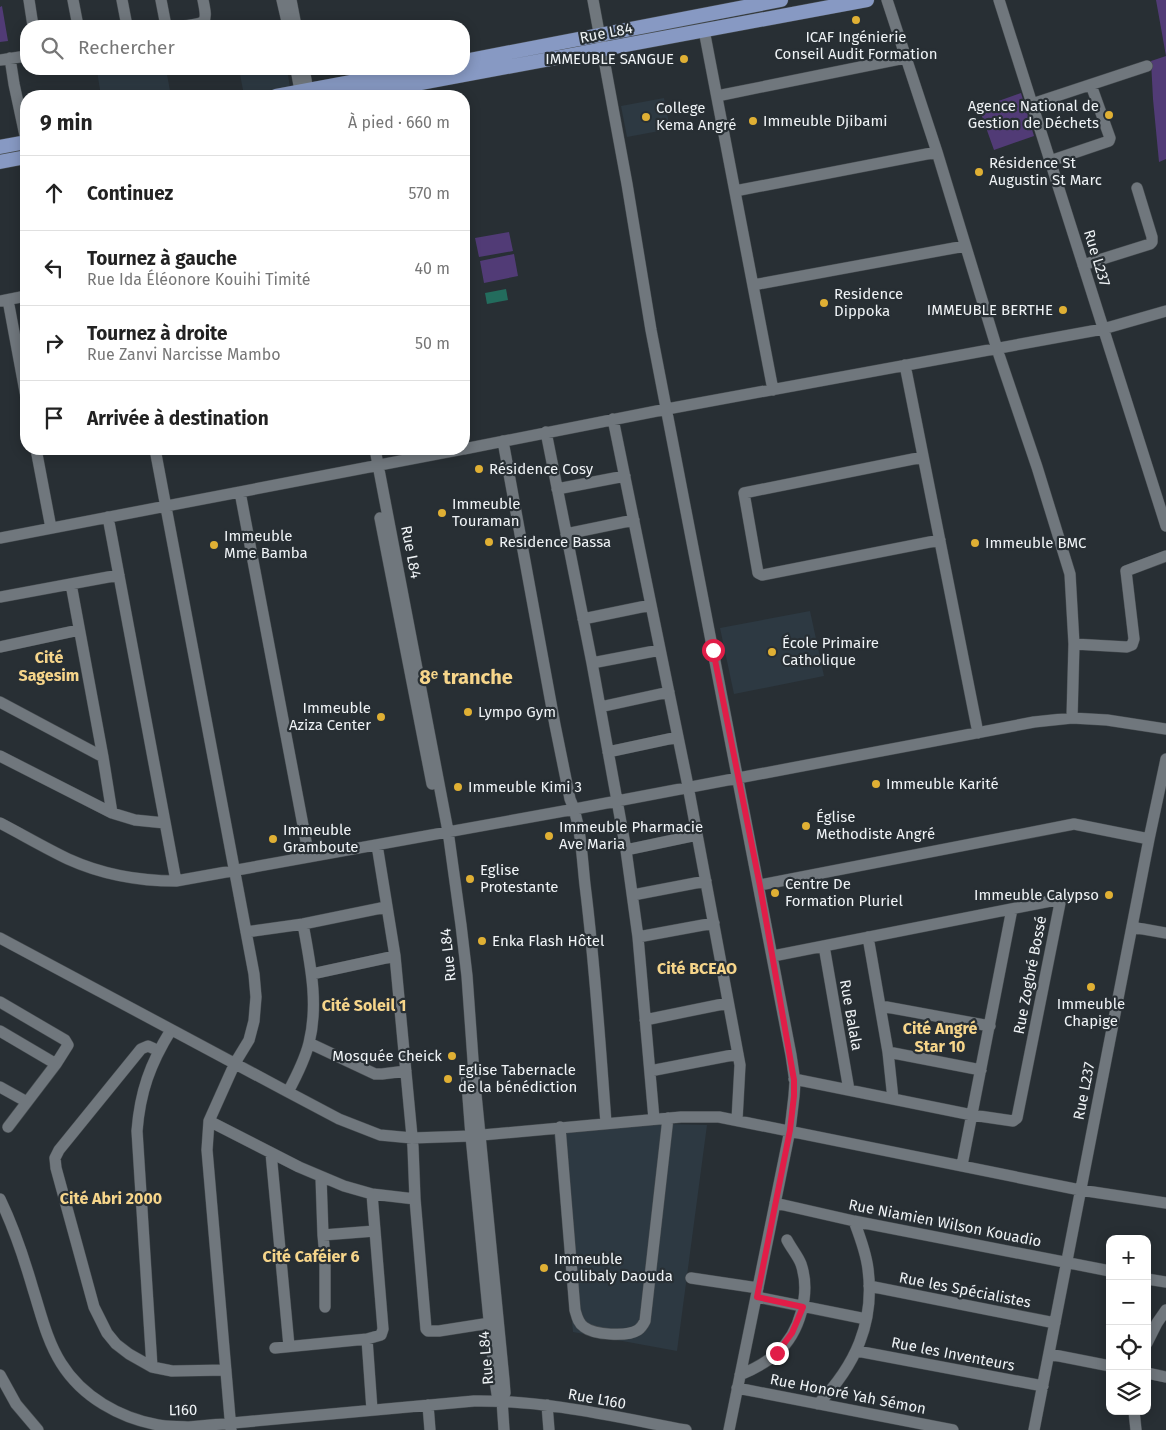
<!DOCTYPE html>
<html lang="fr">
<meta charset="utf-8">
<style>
:root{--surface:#fff;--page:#f2f2f2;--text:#222;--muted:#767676;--line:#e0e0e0}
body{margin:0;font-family:"Fira Sans",sans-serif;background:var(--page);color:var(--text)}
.controls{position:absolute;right:15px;bottom:15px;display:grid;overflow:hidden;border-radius:10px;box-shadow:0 2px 12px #0003}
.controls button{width:45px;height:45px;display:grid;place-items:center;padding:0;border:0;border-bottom:1px solid var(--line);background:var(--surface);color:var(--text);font:25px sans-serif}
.stop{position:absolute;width:15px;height:15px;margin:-11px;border:4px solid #e11d48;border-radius:50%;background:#fff}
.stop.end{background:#e11d48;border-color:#fff;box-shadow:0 1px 5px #0008}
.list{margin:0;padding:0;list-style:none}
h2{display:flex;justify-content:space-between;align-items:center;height:65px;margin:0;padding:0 20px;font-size:21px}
h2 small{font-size:16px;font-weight:400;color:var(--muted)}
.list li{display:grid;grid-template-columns:32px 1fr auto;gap:15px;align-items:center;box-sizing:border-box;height:75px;padding:0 20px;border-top:1px solid var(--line)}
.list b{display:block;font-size:19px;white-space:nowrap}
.list p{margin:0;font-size:16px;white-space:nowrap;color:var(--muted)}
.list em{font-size:16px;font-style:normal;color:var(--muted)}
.icon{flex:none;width:28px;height:28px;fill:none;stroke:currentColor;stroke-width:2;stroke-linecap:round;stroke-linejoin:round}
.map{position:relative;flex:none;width:1166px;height:1430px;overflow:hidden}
.search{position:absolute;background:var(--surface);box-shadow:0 2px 12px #0003;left:20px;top:20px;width:450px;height:55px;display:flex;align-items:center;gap:12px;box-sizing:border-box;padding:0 18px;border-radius:20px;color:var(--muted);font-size:19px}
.panel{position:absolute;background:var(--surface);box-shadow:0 2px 12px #0003;left:20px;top:90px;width:450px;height:365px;border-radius:20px}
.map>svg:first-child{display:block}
.built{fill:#2d3942}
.green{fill:#513b76}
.water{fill:#236c5d}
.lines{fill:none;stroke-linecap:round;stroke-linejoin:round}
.minor-casing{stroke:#464c50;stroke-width:12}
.major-casing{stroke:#464c50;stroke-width:15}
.minor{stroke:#70777d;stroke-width:11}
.major{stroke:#8799c3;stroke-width:14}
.route{stroke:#e11d48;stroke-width:6}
.poi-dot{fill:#e0b034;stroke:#282f34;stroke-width:2}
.labels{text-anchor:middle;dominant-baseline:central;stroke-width:4.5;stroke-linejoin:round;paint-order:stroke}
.street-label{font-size:15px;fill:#eff3f6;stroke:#282f34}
.poi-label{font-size:15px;fill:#eff3f6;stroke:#282f34;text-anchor:start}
.neighbourhood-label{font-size:16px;font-weight:bold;fill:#f6d58a;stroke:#282f34}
.district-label{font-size:20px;font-weight:bold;fill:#f6d58a;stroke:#282f34}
</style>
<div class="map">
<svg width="1166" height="1430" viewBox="0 0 1166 1430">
<rect width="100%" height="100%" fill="#282f34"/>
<path class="built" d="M109,69H166L171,96H101L97,71Z
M239,69H287L290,87L244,95Z
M664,98L670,129L627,137L621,106Z
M810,611L824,676L734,694L720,628Z
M665,1124L707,1125L677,1351L573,1332L554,1134Z"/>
<path class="green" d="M1156,0H1166V159L1159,162L1153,99L1151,61L1166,56Z
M2,6L8,41L0,42V7Z
M1021,93L1034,136L994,150L979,108Z
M509,232L513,251L479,257L475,238Z
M514,254L518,276L484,283L480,261Z"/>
<path class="water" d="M506,289L508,300L487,304L485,293Z"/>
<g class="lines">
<defs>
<path id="minor" d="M29,0L33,26
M73,0L78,26
M122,0L127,26
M161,0L166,26
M282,0L288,26
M291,0L296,26
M593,0L627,184L651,330L791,1055L795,1082L794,1096L790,1130L729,1430
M887,0L937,152L997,349L1037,467L1070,574L1074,644L1072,718
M999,0L1166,526
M183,26C206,23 208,24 203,0
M704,30L773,390
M10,58L14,84L26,140
M0,60L26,56
M296,69L301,96
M304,69L309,96
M717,96L905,58
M1032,104L1147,66
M1050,161L1109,141L1110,138L1091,85
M735,191L937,152
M1083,265L1150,244L1152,242V237L1137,188
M753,285L965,246
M8,300L26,397
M0,301L26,296
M905,365L978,733
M613,419L688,786L740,1065L737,1120
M546,432L592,663L626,850L638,937L654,1119
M503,441L555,725L570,799C581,823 582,858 585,885C595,964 600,1044 606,1123
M36,449L51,528
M155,449L254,974L256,997L254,1021L249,1040L235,1063L209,1121L207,1150L231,1430
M375,449L448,831L461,925L467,976L474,1074L504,1380L505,1393L502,1400L504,1430
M464,449L667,409L1103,329L1166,311
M923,457L744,493L758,573L762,575L940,540
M557,489L625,476
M240,492L309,857
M108,517L176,881
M380,518L432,784
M566,534L634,520
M0,538L463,449
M71,584L103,757L112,813
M0,597L119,575
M583,619L651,605
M1074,644L1127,647L1132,645L1134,639L1126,571L1166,556
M0,647L79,630
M592,663L660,650
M0,702L103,757
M600,707L669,692
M608,752L678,737
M0,756L112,813L135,820L165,823
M0,823C23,835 45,848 68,859C101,874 140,881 176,881L575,809L1034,722L1072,718L1107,720L1166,729
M377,845L395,956L413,1147L415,1199L426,1329L428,1331H439L490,1323
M626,850L697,835
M760,885L1074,824L1149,839
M633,895L706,881
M1132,927L1166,933
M246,932L303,924L386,907
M638,937L714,923
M868,937L888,1052L893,1099
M0,938L288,1092L339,1119L380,1135L412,1138L471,1136L681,1117H719L1080,1190L1166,1203
M824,946L849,1090
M773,956L1056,900L1060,903L1017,1118L1013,1121L972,1115L794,1079
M312,974L395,956
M0,1002L65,1040L68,1045L56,1064L8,1127
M881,1006L990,1026
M645,1020L728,1003
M0,1031L56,1064
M309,1043L375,1074H382L406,1071
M159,1051L148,1046L141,1049L59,1150L55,1158L56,1168L94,1307L107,1333L116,1344L129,1354L152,1367L172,1371L226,1370
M888,1052L981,1070
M466,1071L471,1136L495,1381L497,1394L502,1400
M650,1071L738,1054
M0,1087L27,1102
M288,1092C296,1077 305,1059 309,1043C319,1003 310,963 303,924
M209,1121L299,1167L344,1186L372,1194L415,1199
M560,1127L575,1310C577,1317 578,1323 584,1327C594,1335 627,1337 638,1330C641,1328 643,1325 645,1321L668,1118
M271,1153L289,1346
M962,1165L1012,909
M321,1177L323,1235
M0,1199C14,1228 24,1258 33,1289C41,1314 47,1341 61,1363C82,1397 120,1418 158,1425C168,1427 179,1426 189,1427L474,1401C546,1400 616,1417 686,1430
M775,1203L854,1221L1110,1271
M691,1278L758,1288
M1147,1279L1166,1282
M869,1286L1055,1323
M757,1297L866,1319
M325,1307V1257L323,1235L375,1231
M1147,1343L1157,1323L1166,1310
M275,1348L367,1339
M857,1351L1043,1386
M1049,1354L1110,1366
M152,1367L137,1131C140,1092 150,1064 171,1030
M1147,1373L1166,1377
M0,1375L16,1404L38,1430
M740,1375C754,1369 766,1363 777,1353C800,1333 811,1293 801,1264C798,1256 791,1248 787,1240
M737,1388L953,1430
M818,1404C855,1366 875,1323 868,1269C866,1252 860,1237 854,1221
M428,1405L430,1430
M547,1405L549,1430
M372,1410L367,1339L381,1335L383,1329L372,1194
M1134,1411L1136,1430
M1034,1430L1149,839L1166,759"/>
<path id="major" d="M464,61L781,0
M276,96L421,69
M351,96L867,0
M0,147L26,142
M0,162L26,157"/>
</defs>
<use href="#minor" class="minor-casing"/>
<use href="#major" class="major-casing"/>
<use href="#minor" class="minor"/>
<use href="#major" class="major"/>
</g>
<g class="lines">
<path class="route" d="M713,650L760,886L794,1080V1096L790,1130L757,1297L803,1307L792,1333L777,1353"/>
</g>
<g class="poi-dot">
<circle cx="856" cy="20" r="5"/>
<circle cx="684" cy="59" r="5"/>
<circle cx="1109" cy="115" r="5"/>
<circle cx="646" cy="117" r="5"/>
<circle cx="753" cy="121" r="5"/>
<circle cx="979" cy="172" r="5"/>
<circle cx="824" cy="303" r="5"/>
<circle cx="1063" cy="310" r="5"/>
<circle cx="479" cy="469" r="5"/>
<circle cx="442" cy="513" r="5"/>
<circle cx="489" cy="542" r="5"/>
<circle cx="975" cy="543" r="5"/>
<circle cx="214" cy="545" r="5"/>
<circle cx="772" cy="652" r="5"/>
<circle cx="468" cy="712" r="5"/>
<circle cx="381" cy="717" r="5"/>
<circle cx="876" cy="784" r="5"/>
<circle cx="458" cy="787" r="5"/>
<circle cx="806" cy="826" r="5"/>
<circle cx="549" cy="836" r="5"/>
<circle cx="273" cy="839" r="5"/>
<circle cx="470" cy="879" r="5"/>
<circle cx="775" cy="893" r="5"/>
<circle cx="1109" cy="895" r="5"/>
<circle cx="482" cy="941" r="5"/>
<circle cx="1091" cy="987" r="5"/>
<circle cx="452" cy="1056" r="5"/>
<circle cx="448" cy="1079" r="5"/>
<circle cx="544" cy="1268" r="5"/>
</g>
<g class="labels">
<g class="street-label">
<text transform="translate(606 33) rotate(-11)">Rue L84</text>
<text transform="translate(1097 258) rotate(73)">Rue L237</text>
<text transform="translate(411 552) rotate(79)">Rue L84</text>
<text transform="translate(448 955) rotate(-96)">Rue L84</text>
<text transform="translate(1030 975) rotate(-79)">Rue Zogbré Bossé</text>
<text transform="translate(851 1015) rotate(80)">Rue Balala</text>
<text transform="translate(1084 1091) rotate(-79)">Rue L237</text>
<text transform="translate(945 1223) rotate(11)">Rue Niamien Wilson Kouadio</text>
<text transform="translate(965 1290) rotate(11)">Rue les Spécialistes</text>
<text transform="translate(953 1354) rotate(11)">Rue les Inventeurs</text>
<text transform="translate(486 1358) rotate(-95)">Rue L84</text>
<text transform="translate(848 1394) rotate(11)">Rue Honoré Yah Sémon</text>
<text transform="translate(597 1399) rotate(10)">Rue L160</text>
<text transform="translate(183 1410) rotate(-1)">L160</text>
</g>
<g class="poi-label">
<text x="856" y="37" text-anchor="middle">ICAF Ingénierie<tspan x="856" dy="17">Conseil Audit Formation</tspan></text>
<text x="674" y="59" text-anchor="end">IMMEUBLE SANGUE</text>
<text x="1099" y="106" text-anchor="end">Agence National de<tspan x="1099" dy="17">Gestion de Déchets</tspan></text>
<text x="656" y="108">College<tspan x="656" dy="17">Kema Angré</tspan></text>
<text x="763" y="121">Immeuble Djibami</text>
<text x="989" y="163">Résidence St<tspan x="989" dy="17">Augustin St Marc</tspan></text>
<text x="834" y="294">Residence<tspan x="834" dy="17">Dippoka</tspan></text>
<text x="1053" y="310" text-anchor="end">IMMEUBLE BERTHE</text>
<text x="489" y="469">Résidence Cosy</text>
<text x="452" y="504">Immeuble<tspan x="452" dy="17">Touraman</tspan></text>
<text x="224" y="536">Immeuble<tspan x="224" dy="17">Mme Bamba</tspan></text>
<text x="499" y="542">Residence Bassa</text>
<text x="985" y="543">Immeuble BMC</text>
<text x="782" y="643">École Primaire<tspan x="782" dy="17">Catholique</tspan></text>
<text x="371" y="708" text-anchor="end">Immeuble<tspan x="371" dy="17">Aziza Center</tspan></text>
<text x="478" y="712">Lympo Gym</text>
<text x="886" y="784">Immeuble Karité</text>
<text x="468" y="787">Immeuble Kimi 3</text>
<text x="816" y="817">Église<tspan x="816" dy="17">Methodiste Angré</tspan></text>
<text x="559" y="827">Immeuble Pharmacie<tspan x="559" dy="17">Ave Maria</tspan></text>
<text x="283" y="830">Immeuble<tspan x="283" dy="17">Gramboute</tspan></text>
<text x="480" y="870">Eglise<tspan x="480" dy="17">Protestante</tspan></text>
<text x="785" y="884">Centre De<tspan x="785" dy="17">Formation Pluriel</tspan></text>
<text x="1099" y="895" text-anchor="end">Immeuble Calypso</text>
<text x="492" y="941">Enka Flash Hôtel</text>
<text x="1091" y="1004" text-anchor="middle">Immeuble<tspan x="1091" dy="17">Chapige</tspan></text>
<text x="442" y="1056" text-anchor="end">Mosquée Cheick</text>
<text x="458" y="1070">Eglise Tabernacle<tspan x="458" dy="17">de la bénédiction</tspan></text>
<text x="554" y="1259">Immeuble<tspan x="554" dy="17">Coulibaly Daouda</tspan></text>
</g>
<g class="neighbourhood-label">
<text x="49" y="657">Cité<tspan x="49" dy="18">Sagesim</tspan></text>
<text x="697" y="968">Cité BCEAO</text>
<text x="364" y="1005">Cité Soleil 1</text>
<text x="940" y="1028">Cité Angré<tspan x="940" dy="18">Star 10</tspan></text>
<text x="111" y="1198">Cité Abri 2000</text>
<text x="311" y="1256">Cité Caféier 6</text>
</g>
<g class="district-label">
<text x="466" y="677">8ᵉ tranche</text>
</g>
</g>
</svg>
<div class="controls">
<button>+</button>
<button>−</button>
<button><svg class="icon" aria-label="locate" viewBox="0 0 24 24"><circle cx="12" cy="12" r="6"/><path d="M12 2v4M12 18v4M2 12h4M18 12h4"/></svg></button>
<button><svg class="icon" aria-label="layers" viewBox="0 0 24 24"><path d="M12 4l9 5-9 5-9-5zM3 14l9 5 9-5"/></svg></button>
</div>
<div class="stop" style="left:713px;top:650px"></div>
<div class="stop end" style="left:777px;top:1353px"></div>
<div class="search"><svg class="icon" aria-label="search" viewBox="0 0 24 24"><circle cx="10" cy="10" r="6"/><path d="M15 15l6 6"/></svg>Rechercher</div>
<section class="panel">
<h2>9 min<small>À pied · 660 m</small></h2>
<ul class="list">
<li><svg class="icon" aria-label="ahead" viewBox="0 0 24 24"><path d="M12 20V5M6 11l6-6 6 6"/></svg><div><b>Continuez</b></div><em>570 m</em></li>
<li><svg class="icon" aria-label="left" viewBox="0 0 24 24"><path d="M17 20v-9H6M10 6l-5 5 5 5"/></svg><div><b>Tournez à gauche</b><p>Rue Ida Éléonore Kouihi Timité</p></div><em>40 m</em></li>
<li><svg class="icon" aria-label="right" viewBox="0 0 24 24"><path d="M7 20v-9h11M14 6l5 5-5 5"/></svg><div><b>Tournez à droite</b><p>Rue Zanvi Narcisse Mambo</p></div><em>50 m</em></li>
<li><svg class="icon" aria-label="arrive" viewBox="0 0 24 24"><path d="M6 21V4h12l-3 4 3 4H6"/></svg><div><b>Arrivée à destination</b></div></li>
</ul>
</section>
</div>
